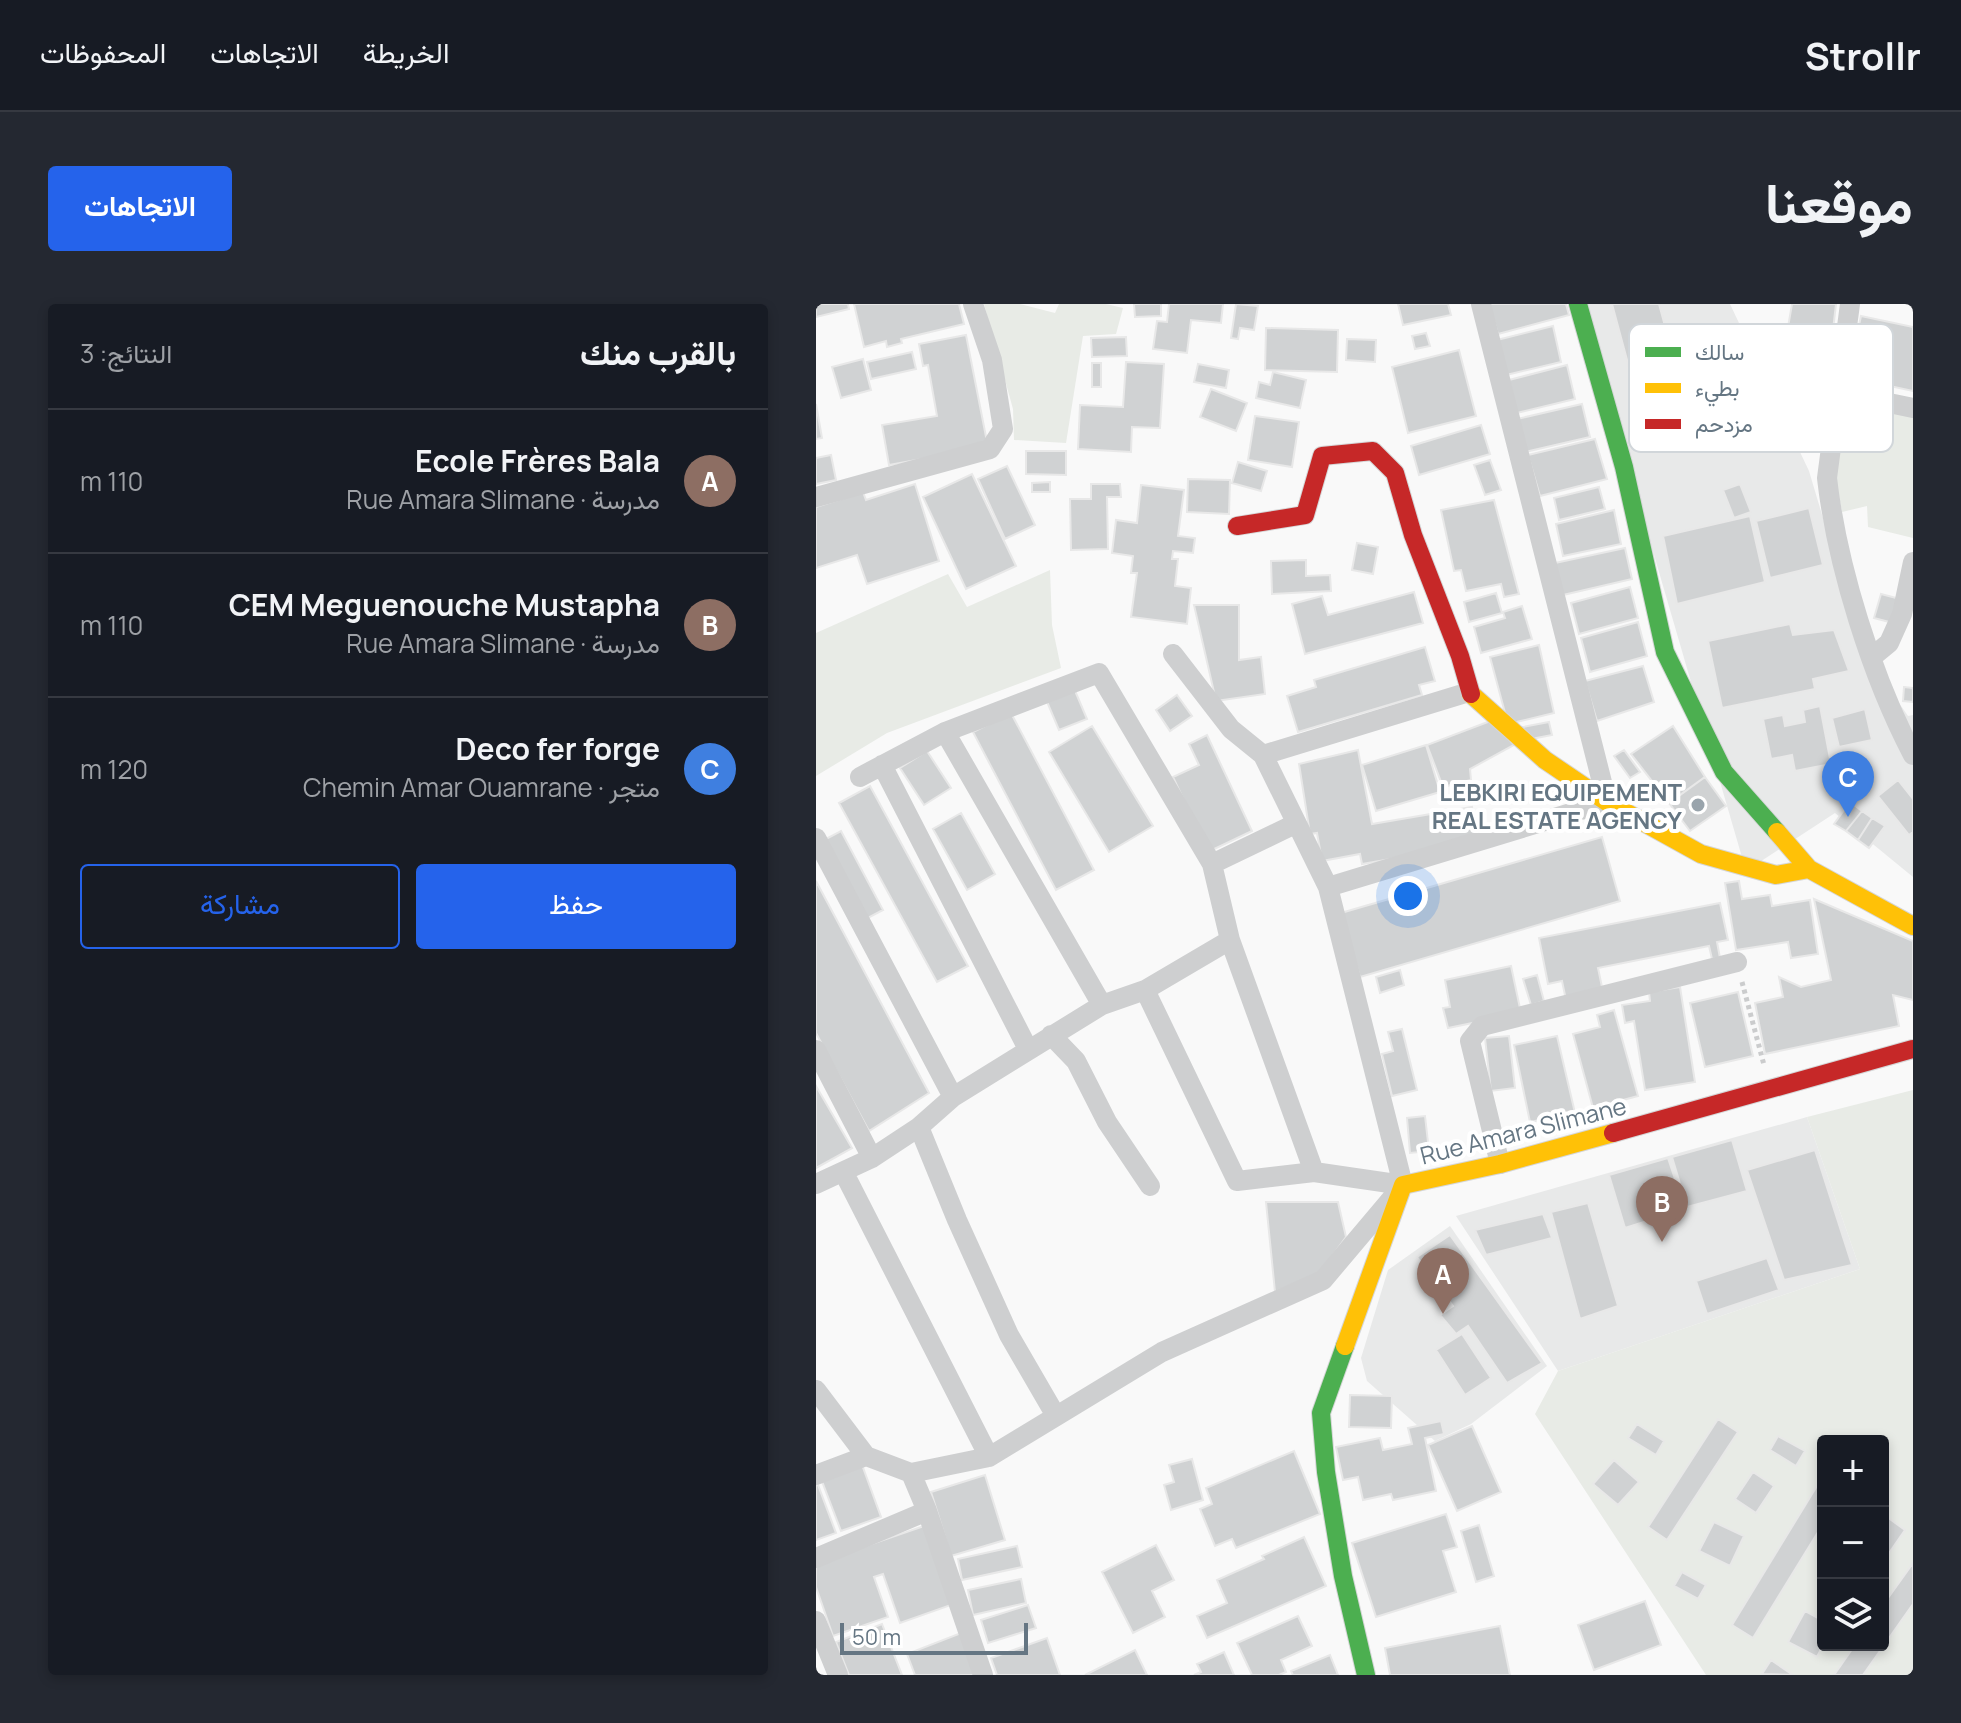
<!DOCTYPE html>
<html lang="ar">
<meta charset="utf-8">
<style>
:root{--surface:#171b24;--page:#242831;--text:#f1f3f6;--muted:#9ea1a6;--line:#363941;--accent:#2563eb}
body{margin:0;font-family:Manrope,Vazirmatn,sans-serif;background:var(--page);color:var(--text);direction:rtl}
.controls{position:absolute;right:24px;bottom:24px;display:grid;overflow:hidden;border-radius:8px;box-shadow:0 4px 12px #0003}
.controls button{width:72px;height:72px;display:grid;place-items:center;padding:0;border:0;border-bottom:2px solid var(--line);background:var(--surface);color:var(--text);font:40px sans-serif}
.scale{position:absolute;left:24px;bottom:20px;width:188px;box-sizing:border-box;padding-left:8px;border:4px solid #657683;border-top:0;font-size:22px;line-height:28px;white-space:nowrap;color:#657683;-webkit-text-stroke:6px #fff;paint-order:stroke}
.you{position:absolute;left:592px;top:592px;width:28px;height:28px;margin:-20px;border:6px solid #fff;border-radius:50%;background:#1a73e8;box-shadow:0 0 0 12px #1a73e833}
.badge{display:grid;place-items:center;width:52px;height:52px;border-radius:50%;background:var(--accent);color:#fff;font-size:26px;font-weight:700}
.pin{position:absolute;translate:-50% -66px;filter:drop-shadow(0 2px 4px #0008)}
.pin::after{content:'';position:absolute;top:42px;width:28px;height:24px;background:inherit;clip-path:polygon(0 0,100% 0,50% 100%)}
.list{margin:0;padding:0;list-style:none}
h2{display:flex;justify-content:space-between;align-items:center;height:104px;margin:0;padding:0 32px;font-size:34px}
h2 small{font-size:26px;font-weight:400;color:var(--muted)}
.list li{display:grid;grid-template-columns:52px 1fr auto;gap:24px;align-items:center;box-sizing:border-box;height:144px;padding:0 32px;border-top:2px solid var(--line)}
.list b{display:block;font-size:30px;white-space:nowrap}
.list p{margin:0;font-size:26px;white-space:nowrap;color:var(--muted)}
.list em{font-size:26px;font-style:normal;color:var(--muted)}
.actions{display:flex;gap:16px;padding:24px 32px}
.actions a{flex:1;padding:18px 0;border:2px solid var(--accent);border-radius:8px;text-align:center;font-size:28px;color:var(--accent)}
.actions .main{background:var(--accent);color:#fff}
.icon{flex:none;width:44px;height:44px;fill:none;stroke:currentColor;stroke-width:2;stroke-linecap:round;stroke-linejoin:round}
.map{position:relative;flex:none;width:1097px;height:1371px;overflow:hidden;direction:ltr;border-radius:8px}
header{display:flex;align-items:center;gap:48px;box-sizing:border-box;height:112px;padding:0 40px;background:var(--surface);border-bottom:2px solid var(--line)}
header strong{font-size:38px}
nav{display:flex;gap:44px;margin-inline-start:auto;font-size:28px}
.intro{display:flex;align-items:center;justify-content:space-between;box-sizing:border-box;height:192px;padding:0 48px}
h1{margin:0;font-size:56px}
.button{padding:20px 36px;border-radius:8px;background:var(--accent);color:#fff;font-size:28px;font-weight:700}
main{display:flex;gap:48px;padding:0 48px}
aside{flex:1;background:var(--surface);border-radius:8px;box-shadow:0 4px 12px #0003}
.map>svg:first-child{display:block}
.built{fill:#e8e9e9}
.green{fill:#e8ebe6;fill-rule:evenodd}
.building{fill:#d0d2d3;stroke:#e8e8e8;stroke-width:2}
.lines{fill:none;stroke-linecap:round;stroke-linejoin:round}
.fast-casing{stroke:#d5d6d7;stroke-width:20}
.slow-casing{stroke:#d5d6d7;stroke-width:20}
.jam-casing{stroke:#d5d6d7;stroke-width:20}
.path{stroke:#cbcccd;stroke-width:5;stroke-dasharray:4 4;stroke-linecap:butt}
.street{stroke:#cecfd0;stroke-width:20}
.fast{stroke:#4caf50;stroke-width:18}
.slow{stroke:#ffc107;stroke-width:18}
.jam{stroke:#c62828;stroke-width:18}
.poi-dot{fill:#99a4ac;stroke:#fff;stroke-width:3}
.labels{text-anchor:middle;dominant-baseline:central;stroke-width:8;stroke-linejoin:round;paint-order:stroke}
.poi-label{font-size:24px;font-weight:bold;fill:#657683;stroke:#fff;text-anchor:end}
.street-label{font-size:24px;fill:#657683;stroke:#fff}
.key{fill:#fff;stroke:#d1d6da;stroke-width:2}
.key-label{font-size:22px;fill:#657683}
</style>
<header>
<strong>Strollr</strong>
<nav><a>الخريطة</a><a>الاتجاهات</a><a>المحفوظات</a></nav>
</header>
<div class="intro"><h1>موقعنا</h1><a class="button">الاتجاهات</a></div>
<main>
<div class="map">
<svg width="1097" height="1371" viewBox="0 0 1097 1371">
<rect width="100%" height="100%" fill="#f9f9f9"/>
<path class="built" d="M765,0H914L993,167L1046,345L1092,412L1097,411V573L1019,509L930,567Z
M991,813L1044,965L742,1067L640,912Z
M634,922L731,1062L655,1120L619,1137L551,1077L545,1054L572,966Z"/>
<path class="green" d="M168,0H204L239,9L243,0H290L307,4L300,30L267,32L250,139L198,136L197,105Z
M1072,106L1097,112V234L1052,223L1051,202L1026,208L1020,176L1024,135Z
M234,266L236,321L245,364L71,429L0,472V329L132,270L151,303Z
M1097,786V1371H890L719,1110L742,1067L1044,965L991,813ZM1007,1137H1067V1341H1007Z"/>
<path class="building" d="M0,0H32L33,5L0,13Z
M38,0H143L148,20L85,35L86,39L71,43L70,37L48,43Z
M318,0H345V12L319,13Z
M353,0H407L405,19L375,16L371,49L337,45L341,17L351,18Z
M420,0L442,2L438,26L424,24L422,35L415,34Z
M582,0H632L635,11L587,21Z
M673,0H750L753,11L682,30Z
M796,0H843L858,55L814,67Z
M976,0H1020L1011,78L988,73L992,34L971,29Z
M1045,12L1097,23V87L1032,73Z
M737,22L745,58L686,72L677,37Z
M450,24L522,26L521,68L449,66Z
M610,29L614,42L599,45L596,32Z
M150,31L172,143L73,161L66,121L121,112L112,61L107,62L103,40Z
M310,33L311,52L276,53L275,34Z
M531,35L560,36L559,58L530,56Z
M643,46L660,112L592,129L576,63Z
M96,48L100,65L55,75L51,58Z
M47,55L55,86L25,94L16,63Z
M310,58L348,60L344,124L316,123L315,148L262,145L264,101L307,103Z
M276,59H285V83H276Z
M382,60L413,66L410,84L378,78Z
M751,61L759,95L701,109L693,76Z
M457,68L490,76L484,104L440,94L443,78L454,81Z
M395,85L431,99L420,127L384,113Z
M0,100L6,134L0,135Z
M766,100L774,133L709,148L701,115Z
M439,112L483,118L476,163L432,156Z
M665,121L674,150L603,171L595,142Z
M779,135L791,175L724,192L712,151Z
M210,147H250V171L210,170Z
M15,151L20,176L0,180V154Z
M674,156L685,186L669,191L658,161Z
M422,158L451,167L445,187L416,179Z
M191,162L219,221L189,235L162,175Z
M156,170L200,262L150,285L107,193Z
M372,175L414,176L413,210L371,208Z
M234,178V188H216V179Z
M99,180L123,257L51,280L41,251L0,264V203L47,188L50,196Z
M275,180H304L305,193H291L292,245L255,246L254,195H275Z
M924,180L935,208L918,214L907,186Z
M325,181L368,186L362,232L379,234L377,249L357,247L356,255H362L359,282L375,284L371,320L315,313L321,269H315L317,252L296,249L300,216L321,219Z
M783,183L789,205L743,216L738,194Z
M678,196L703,290L688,293L685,280L650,287L645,266L638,267L625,206Z
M993,204L1007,261L954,274L940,217Z
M798,206L805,240L747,252L740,220Z
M934,212L949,278L861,300L847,232Z
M541,239L562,243L557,270L536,266Z
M809,244L816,275L747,291L739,259Z
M490,256V272L514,271L515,287L456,290L455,257Z
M814,283L822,314L763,330L755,299Z
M598,288L607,319L489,350L476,300L506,292L512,311Z
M680,289L686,309L653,318L648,298Z
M1065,290L1084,295L1077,319L1058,314Z
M378,301H423V356L445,353L449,390L400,397Z
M706,302L716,335L665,349L658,323L689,314L687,308Z
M822,318L831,352L774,368L765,334Z
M974,320L977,331L1018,326L1033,367L997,375L999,385L906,404L892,337Z
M723,341L738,409L692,420L674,353Z
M609,343L619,377L603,381L606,391L482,428L471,392L500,383L498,376Z
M827,362L838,398L781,417L769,377Z
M257,382L271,415L243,426L229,393Z
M1088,383L1097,384V398L1087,397Z
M361,391L376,412L354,427L340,406Z
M1004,402L1015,460L979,467L976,451L955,455L947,415L967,411L969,422L989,418L987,406Z
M1049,405L1056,436L1023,443L1016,414Z
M195,409L278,566L240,586L157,428Z
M677,416L698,441L654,465L655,476L627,483L611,441Z
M733,418L736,431L710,436L707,423Z
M276,422L337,522L293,548L233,448Z
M857,422L889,473L853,499L815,450Z
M391,431L436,527L392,548L357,473L383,461L373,440Z
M610,441L624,488L560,507L546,461Z
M542,446L556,520L656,503L662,540L546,560L544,550L506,557L501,529L494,530L483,460Z
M808,446L824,468L814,474L798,452Z
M111,447L135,484L108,501L84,464Z
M889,473L910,502L874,527L853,499Z
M1082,476L1097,495V528L1093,531L1062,492Z
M54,482L152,662L121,678L23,499Z
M1034,498L1046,507L1030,527L1018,520Z
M1046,507L1056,514L1042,536L1030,527Z
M145,509L179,570L151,586L117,525Z
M1056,514L1069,522L1053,544L1042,536Z
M25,527L67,606L50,615L8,536Z
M786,533L804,597L544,673L525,609Z
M0,577L113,789L53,827L0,729Z
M923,577L926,595L954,591L956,602L994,596L1002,650L975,654L972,638L920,646L909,579Z
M998,595L1097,637V696L1077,691L1083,722L949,750L939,699L967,693L963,673L985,683L1015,676Z
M904,599L912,636L901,638L904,654L896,655L893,642L782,664L787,688L750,696L746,677L732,680L723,634Z
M695,662L705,709L632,724L627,704L634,703L629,676Z
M584,666L588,681L564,689L560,673Z
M721,671L728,697L715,701L707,675Z
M864,683L879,778L829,786L818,717L809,719L806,701L834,697L833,688Z
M922,688L937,752L889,763L874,699Z
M798,706L822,792L777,804L757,730L784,723L781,711Z
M586,725L601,786L576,792L566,750L577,747L572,728Z
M693,732L699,784L675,787L669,734Z
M741,732L759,809L714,818L698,741Z
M0,782L36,844L0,864Z
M609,812L613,847L594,849L591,814Z
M916,836L931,887L871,903L856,853Z
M999,846L1036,961L968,976L931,866Z
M852,854L869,905L809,924L793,871Z
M450,898H522L530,933L504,969L459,988Z
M772,899L802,1002L764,1015L735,908Z
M727,910L736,934L670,951L659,926Z
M634,931L726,1059L691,1079L652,1022L640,1030L624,1011L637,1002L601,953Z
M951,954L963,986L891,1010L880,977Z
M646,1030L675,1074L649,1091L620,1046Z
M534,1091L576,1092L575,1124L533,1123Z
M902,1115L922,1128L851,1236L832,1223Z
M625,1117L628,1130L609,1134L620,1187L577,1196L575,1190L547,1196L542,1173L527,1176L520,1143L564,1134L567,1146L596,1140L592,1124Z
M821,1120L848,1137L840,1151L812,1134Z
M656,1122L685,1188L641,1207L612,1141Z
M962,1132L989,1147L980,1162L954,1146Z
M478,1147L504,1210L420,1244L416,1235L399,1242L384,1205L396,1200L390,1184Z
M376,1155L387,1196L355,1206L348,1181L358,1178L353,1161Z
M798,1156L823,1178L802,1201L777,1180Z
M45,1158L65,1213L25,1227L4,1172Z
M937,1168L958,1182L940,1209L919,1195Z
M169,1171L189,1236L135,1252L115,1188Z
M1007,1172V1220L937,1334L916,1321Z
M0,1181H2L20,1229L0,1236Z
M630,1210L641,1243L627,1247L640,1288L560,1313L536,1239Z
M1067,1210L1089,1226L1071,1252L1067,1249Z
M898,1218L928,1232L914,1262L883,1247Z
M663,1221L678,1272L660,1278L645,1227Z
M108,1222L135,1301L84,1319L67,1270L58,1273L72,1313L17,1332L0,1283V1259Z
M488,1233L510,1282L391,1334L381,1312L411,1299L401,1276L448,1255L446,1252Z
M340,1241L358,1276L336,1287L349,1313L317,1329L286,1268Z
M201,1242L206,1263L146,1276L142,1255Z
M1097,1259V1300L1047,1371H1018L1039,1341H1067V1301Z
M866,1268L890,1281L882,1295L858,1282Z
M205,1275L210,1299L157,1311L152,1286Z
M829,1297L845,1341L778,1366L762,1321Z
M212,1301L220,1324L172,1339L165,1316Z
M989,1307L1007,1317V1341L1001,1353L972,1338Z
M482,1312L496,1342L465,1356L470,1368L463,1371H436L421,1339Z
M66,1320L86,1371H33L20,1338Z
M684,1322L694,1371H574L569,1344Z
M145,1329L162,1371H99L91,1350Z
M231,1334L244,1371H181L175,1354Z
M319,1346L331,1371H269Z
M408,1348L418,1371H378L385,1368L381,1360Z
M514,1351L522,1371H477L475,1367Z
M955,1356L977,1371L946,1370Z"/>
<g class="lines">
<defs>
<path id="fast" d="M762,0L808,163L849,348L908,468L961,528
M529,1042L505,1109L510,1168L527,1272L550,1371"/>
<path id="slow" d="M655,390L729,456L791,498L885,550L960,571L993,565
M961,528L993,565L1097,622
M529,1042L587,881L684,860L797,829"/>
<path id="jam" d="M421,222L489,211L506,152L557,147L579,169L597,231L644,352L655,390
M797,829L1097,745"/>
</defs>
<use href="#fast" class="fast-casing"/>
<use href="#slow" class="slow-casing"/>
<use href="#jam" class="jam-casing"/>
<path class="path" d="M926,678L948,761"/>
<path class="street" d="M1034,0L1011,174C1021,262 1056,373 1097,451
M1020,98L1073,99L1097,104
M0,193L174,145L187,125L176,56L157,0
M357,350L415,425L447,451L512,583L587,881
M1056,353L1073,339L1086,310L1097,258
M129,428L286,701
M447,451L653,388
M66,461L212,745
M44,473L129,428L283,369L396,560L414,636L498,868
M0,534L137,793
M396,560L479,520
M512,583L791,498L665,0
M329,686L421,877L498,868L587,881
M235,731L260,757L291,818L334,882
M0,746L56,854
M103,823L141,916L193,1031L240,1112
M684,860L654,737L666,722L921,658
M28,869L173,1153
M0,880L56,854L103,823L137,793L286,701L329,686L414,636
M0,1086L50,1152
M95,1169L111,1207L167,1371
M0,1171L50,1152L95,1169L173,1153L346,1048L507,976L577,893
M0,1254L111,1207
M0,1317L22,1371"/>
<use href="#fast" class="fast"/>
<use href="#slow" class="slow"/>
<use href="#jam" class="jam"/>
</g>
<circle class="poi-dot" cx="882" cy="501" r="8"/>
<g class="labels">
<g class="poi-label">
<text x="866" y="487">LEBKIRI EQUIPEMENT<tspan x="866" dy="28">REAL ESTATE AGENCY</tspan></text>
</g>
<g class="street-label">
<text transform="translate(707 826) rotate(-14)">Rue Amara Slimane</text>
</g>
</g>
<rect x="813" y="20" width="264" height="128" rx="12" class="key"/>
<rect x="829" y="43" width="36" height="10" fill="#4caf50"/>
<rect x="829" y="79" width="36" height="10" fill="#ffc107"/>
<rect x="829" y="115" width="36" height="10" fill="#c62828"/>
<g class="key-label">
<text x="879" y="56">سالك</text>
<text x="879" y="92">بطيء</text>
<text x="879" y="128">مزدحم</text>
</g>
</svg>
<div class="controls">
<button>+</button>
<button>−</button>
<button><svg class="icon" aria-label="layers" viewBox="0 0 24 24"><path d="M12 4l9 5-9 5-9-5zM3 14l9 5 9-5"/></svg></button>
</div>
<div class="scale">50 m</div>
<div class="you"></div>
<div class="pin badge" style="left:627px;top:1010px;background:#8d6e63">A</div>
<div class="pin badge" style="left:846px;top:938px;background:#8d6e63">B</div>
<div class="pin badge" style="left:1032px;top:513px;background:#3f7fe0">C</div>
</div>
<aside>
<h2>بالقرب منك<small>النتائج: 3</small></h2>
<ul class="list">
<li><span class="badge" style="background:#8d6e63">A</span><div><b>Ecole Frères Bala</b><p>مدرسة · Rue Amara Slimane</p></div><em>110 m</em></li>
<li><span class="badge" style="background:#8d6e63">B</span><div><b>CEM Meguenouche Mustapha</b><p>مدرسة · Rue Amara Slimane</p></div><em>110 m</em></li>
<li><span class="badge" style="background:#3f7fe0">C</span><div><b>Deco fer forge</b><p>متجر · Chemin Amar Ouamrane</p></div><em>120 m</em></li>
</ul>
<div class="actions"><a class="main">حفظ</a><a>مشاركة</a></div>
</aside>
</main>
